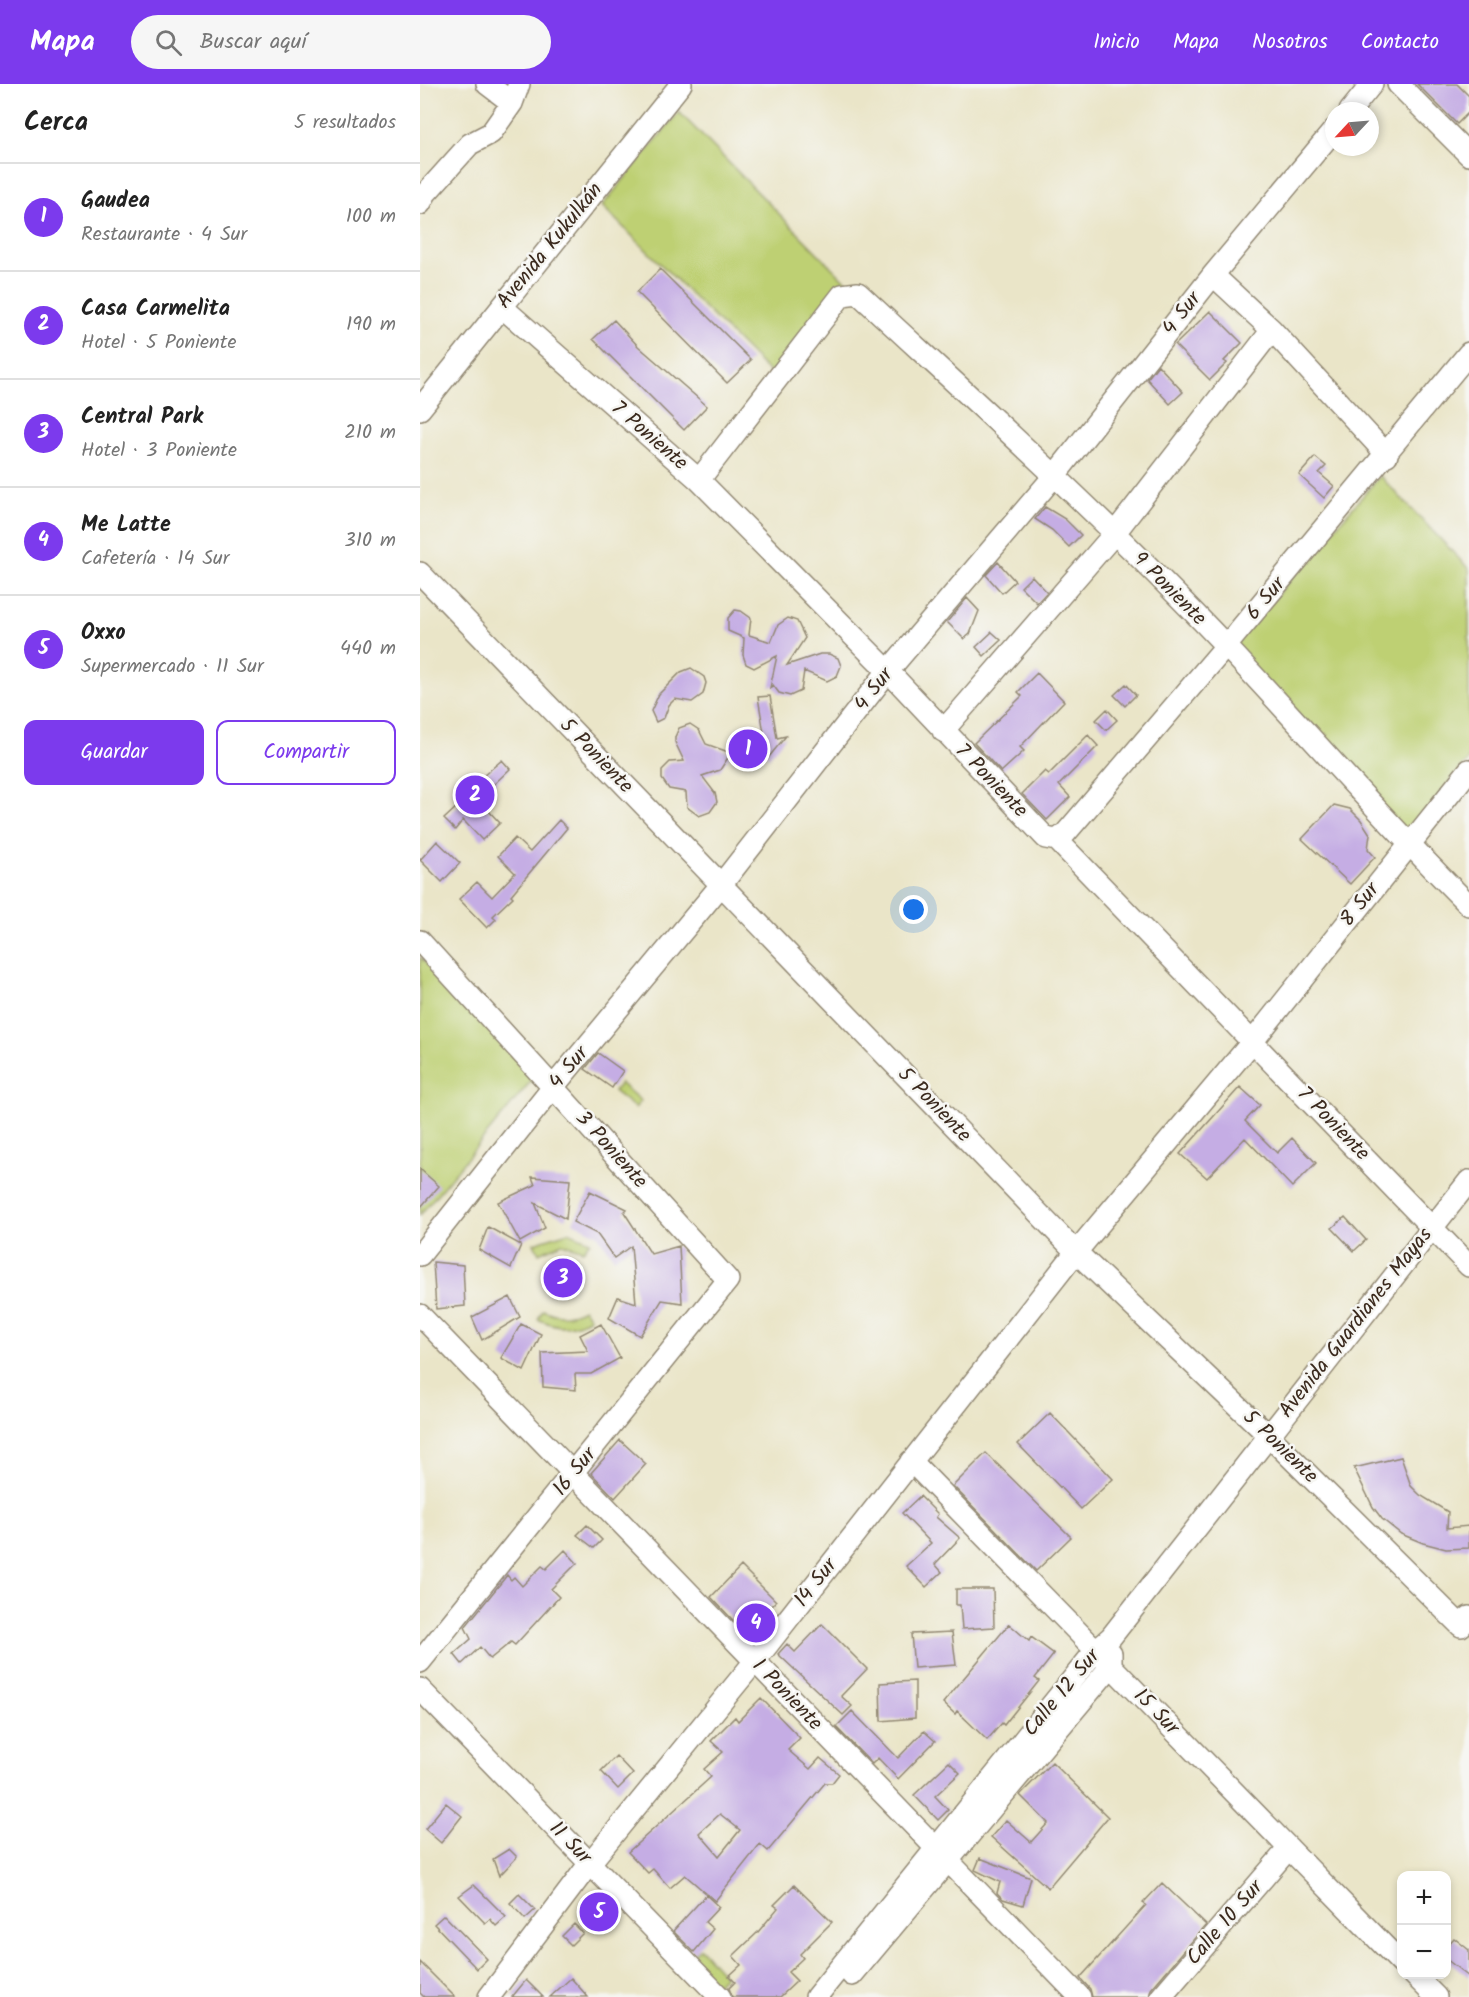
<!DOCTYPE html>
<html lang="es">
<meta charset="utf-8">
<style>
:root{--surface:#fff;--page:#f6f6f6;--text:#222;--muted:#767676;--line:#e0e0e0;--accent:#7c3aed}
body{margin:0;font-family:Kalam,sans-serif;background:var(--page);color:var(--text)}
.controls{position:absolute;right:18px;bottom:18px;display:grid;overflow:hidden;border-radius:12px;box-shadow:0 3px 9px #0003}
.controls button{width:54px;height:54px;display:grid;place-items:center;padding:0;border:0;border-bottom:2px solid var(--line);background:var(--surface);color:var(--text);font:30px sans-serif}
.compass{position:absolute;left:905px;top:18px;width:54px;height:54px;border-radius:50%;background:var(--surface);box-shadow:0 3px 9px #0003;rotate:244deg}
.you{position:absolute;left:494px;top:826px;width:21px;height:21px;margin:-15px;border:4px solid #fff;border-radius:50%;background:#1a73e8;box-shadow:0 0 0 9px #1a73e833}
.badge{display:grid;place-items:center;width:39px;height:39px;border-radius:50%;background:var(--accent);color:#fff;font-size:20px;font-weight:700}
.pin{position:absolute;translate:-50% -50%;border:3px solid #fff;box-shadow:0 2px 6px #0006}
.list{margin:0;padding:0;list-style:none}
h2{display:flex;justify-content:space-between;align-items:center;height:78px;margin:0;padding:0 24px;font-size:26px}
h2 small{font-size:20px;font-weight:400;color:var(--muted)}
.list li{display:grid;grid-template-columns:39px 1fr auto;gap:18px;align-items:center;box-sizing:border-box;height:108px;padding:0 24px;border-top:2px solid var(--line)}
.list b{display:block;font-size:22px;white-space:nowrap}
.list p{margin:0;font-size:20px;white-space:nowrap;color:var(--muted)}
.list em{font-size:20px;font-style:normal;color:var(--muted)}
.actions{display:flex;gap:12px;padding:18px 24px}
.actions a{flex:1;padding:14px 0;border:2px solid var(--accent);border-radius:12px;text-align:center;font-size:21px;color:var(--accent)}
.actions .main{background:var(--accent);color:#fff}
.icon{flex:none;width:33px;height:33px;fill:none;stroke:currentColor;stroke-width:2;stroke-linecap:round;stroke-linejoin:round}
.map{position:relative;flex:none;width:1049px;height:1913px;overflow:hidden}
header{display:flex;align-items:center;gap:36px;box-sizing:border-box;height:84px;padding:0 30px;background:var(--accent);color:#fff}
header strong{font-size:28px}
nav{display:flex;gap:33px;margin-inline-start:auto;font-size:21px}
.search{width:420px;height:54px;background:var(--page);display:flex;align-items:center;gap:15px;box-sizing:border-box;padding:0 21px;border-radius:33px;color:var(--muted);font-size:22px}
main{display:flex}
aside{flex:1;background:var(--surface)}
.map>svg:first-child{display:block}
.green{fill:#bed073;stroke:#7c7d48;stroke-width:1.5}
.building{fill:#c5ade4;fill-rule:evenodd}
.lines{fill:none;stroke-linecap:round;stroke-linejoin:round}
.minor-casing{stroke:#928873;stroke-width:24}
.minor{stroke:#fff;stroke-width:21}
.labels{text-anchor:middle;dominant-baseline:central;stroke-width:5;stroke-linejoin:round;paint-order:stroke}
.street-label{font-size:21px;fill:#3b2a1e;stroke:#f6f6f2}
</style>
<header>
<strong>Mapa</strong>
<div class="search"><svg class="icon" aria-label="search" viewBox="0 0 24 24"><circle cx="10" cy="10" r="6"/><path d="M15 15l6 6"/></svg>Buscar aquí</div>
<nav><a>Inicio</a><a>Mapa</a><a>Nosotros</a><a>Contacto</a></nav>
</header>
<main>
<aside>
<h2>Cerca<small>5 resultados</small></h2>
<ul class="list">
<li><span class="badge">1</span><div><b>Gaudea</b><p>Restaurante · 4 Sur</p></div><em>100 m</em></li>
<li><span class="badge">2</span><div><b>Casa Carmelita</b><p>Hotel · 5 Poniente</p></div><em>190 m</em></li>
<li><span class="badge">3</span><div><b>Central Park</b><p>Hotel · 3 Poniente</p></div><em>210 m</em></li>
<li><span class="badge">4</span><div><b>Me Latte</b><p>Cafetería · 14 Sur</p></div><em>310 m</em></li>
<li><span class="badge">5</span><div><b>Oxxo</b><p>Supermercado · 11 Sur</p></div><em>440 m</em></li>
</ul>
<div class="actions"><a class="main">Guardar</a><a>Compartir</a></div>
</aside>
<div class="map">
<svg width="1049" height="1913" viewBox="0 0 1049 1913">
<rect width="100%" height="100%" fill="#f6f6f2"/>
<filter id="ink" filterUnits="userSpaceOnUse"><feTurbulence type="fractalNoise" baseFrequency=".0167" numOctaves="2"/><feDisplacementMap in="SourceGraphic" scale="12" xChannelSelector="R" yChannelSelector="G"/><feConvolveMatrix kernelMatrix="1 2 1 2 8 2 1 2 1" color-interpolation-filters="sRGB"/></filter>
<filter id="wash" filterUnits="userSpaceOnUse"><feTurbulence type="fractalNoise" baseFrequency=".008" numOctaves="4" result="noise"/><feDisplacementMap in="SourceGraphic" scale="24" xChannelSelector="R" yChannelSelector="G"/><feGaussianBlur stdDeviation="1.35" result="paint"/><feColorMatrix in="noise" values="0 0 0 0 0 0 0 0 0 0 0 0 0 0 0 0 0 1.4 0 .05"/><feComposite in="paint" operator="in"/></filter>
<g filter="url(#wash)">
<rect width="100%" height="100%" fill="#eae5c8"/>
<path class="green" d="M259,28L426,198L352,291L182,122Z
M960,392L1049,485V675L987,751L813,562Z
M0,873L116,991L0,1131Z
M200,999L221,1017L215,1024L194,1007Z
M148,1148L170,1157L163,1166L142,1159L119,1169L114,1159Z
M164,1225L170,1234C152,1245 136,1244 118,1235L123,1226C138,1233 149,1233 164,1225Z
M280,1864L305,1892L293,1903L268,1875Z"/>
<g id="blocks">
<path class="building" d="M997,0H1037L1049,12V28L1037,40Z
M240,185L331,276L307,299L217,208Z
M790,227L822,259L804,277L807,279L790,296L755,261Z
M194,236L218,262L287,322L264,346L173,255Z
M738,281L763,308L750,320L727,295Z
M895,373L906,382L899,389L914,402L904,414L879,391Z
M625,423L645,435L661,451L649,463L632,446L615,435Z
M578,478L595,497L582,509L566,491Z
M612,492L627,508L617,519L601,503Z
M547,514L559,527L550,550L544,555L527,538Z
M315,526L321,527L331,534L329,551L351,558L358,541L368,534L377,537L385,554L367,581L400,570H409L418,574L421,582L417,592L407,597L384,587L381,607L370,612L359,609L353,601L350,604L357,572L334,584L326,580L323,571L324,554L308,547V534Z
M572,548L581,556L564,572L556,563Z
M271,584L284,593L286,599L283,610L272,618L255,615L249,621L244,634L236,638L231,627L239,610L261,588Z
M617,589L644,617L600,663L604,667L581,688L554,659L602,612L598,608Z
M706,600L716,611L705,622L694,611Z
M350,612L357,654L366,652L348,674L347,669L319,674L317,660L345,655L338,613Z
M687,625L697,636L686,646L676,636Z
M270,640L279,646L286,660L311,669L300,686L282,692L295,709L297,718L290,728L279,732L267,723L266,708L249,705L242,695V686L250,678L264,677L255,658V653L259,644Z
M668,651L678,662L639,701L650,713L627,736L602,710L625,687L629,690Z
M82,676L90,685L72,702L63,692Z
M52,709L80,739L62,756L43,736L35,746L24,735Z
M914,721L930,725L941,736L950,750L948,765L955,773L930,800L882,755Z
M139,736L147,744L91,811L93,813L73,832L76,835L67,844L39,815L57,798L72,813L95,789L78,772L95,754L110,768Z
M17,757L40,779L22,798L0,776Z
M178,969L203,987L192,1004L165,985Z
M820,1003L840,1021L825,1037L857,1069L872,1054L896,1079L872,1103L825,1054L787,1094L760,1070Z
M0,1085L19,1102L0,1124Z
M112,1093L150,1096L146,1135L115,1119L125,1144L100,1158L78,1118L115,1101Z
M170,1107L207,1125L204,1128L231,1170L259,1162L262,1219L242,1216L220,1252L189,1234L198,1213L216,1219L211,1162L194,1174L177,1150L153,1138Z
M925,1133L946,1156L934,1167L912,1144Z
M68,1143L101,1161L91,1184L59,1166Z
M13,1178L43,1181L45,1222L16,1225Z
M90,1213L100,1233L62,1256L52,1233Z
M101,1240L121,1250L104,1287L81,1274Z
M181,1240L200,1274L171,1290H155L156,1306L123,1303L122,1269L168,1267L160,1251Z
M630,1329L693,1395L661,1425L598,1360Z
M200,1356L226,1380L195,1414L171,1389Z
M566,1369L651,1453L616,1487L533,1402Z
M981,1373L991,1402L1000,1411L1028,1428L1027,1444L1049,1442V1464L1026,1465L1003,1459L981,1450L962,1435L953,1423L934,1384Z
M500,1412L518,1430L516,1433L540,1454L515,1480L522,1488L506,1503L486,1482L511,1459L482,1429Z
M167,1441L182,1456L174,1464L157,1451Z
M145,1466L157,1479L131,1505L139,1513L95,1561L91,1558L70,1575L60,1563L42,1580L34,1570L51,1555L45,1543L84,1495L87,1491L91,1496L94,1493L102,1502L122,1482L126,1485Z
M321,1482L356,1517L342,1531L347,1535L329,1553L291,1513Z
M536,1505H573L574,1543L542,1545L540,1521H536Z
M402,1540L447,1585L421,1612L432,1622L423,1631L358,1570L367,1560L375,1568Z
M589,1540L609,1557L611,1553L634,1570L615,1594L619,1597L607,1612L584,1641L582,1639L567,1656L537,1627L535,1630L523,1619Z
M532,1548L536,1581L494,1584L491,1550Z
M495,1597V1634L461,1637L460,1599Z
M341,1614L380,1654L368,1666L390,1685L400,1674L419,1690L412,1699H405L348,1767L340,1760L295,1817L265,1791L250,1804L233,1785L228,1789L208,1768L291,1693L284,1685L303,1668L291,1657L315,1633L318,1637ZM300,1730L320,1746L299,1772L279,1749Z
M432,1627L478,1674L504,1647L515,1657L478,1695L458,1674L452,1680L416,1643Z
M196,1672L213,1690L198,1705L181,1687Z
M529,1678L540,1689L515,1712L528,1726L518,1736L494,1711Z
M632,1678L688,1733L628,1804L571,1753L586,1736L611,1758L628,1739L600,1711Z
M26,1719L42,1732L21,1759L5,1745Z
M89,1765L97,1773L79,1792L73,1775Z
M560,1774L611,1794L603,1821L583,1815L577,1809L580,1798L555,1786Z
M742,1799L786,1841L731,1905L729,1913H672L670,1905L660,1894L726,1821L723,1819Z
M54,1801L86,1833L76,1842L70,1835L65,1839L39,1812Z
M374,1801L412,1838L380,1870L383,1874L368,1888L377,1897L360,1913H312L309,1904L315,1898L309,1892L321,1881L313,1872L338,1848L358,1824L354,1821Z
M99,1810L115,1826L105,1835L90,1819Z
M286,1811L299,1823L285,1838L293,1845L274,1868L253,1847Z
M24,1831L67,1875L57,1885L14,1840Z
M154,1840L163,1849L151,1861L142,1852Z
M1034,1854L1049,1866V1893L1026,1875V1863Z
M0,1878L35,1913H4L0,1909Z
M151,1894L168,1913H130Z
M106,1896L123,1913H92Z"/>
</g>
</g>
<g filter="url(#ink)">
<use href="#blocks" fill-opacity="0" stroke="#928873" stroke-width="1.5"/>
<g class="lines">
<defs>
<path id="minor" d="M67,0L92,19
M978,0L1049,71
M930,27L952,0
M0,120L6,109L50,60L71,49L92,19L99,0
M793,191L852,246L967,371
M82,223L279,396L468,587L626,754L637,756L1049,1182
M0,325L261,0
M279,396L422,211L438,209C563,325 690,439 807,563C888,649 965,738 1049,821
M0,489L656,1168L848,1351L1041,1542L1049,1533
M523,647L694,450L852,246
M637,756L645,750L806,562L1049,269
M0,857L308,1196L0,1578
M0,1171L134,1002L301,801L468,587L635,391L793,191L914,46
M0,1231L660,1913
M491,1377L982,1880
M0,1605L300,1913
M993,1890L1016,1913
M432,1891L691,1582V1569
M69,1913L170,1779L335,1577L656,1168L833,957L1049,686
M396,1913L676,1566L691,1553L1049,1097
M741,1913L869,1764"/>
</defs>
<use href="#minor" class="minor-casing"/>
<use href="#minor" class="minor"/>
</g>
</g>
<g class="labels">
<g class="street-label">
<text transform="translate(130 162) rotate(-51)">Avenida Kukulkán</text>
<text transform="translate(762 230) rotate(-52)">4 Sur</text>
<text transform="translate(229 352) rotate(41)">7 Poniente</text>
<text transform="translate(749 505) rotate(45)">9 Poniente</text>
<text transform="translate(846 515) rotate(-50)">6 Sur</text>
<text transform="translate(454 606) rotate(-52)">4 Sur</text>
<text transform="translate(176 672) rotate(46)">5 Poniente</text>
<text transform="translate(571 697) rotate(46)">7 Poniente</text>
<text transform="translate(940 821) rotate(-52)">8 Sur</text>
<text transform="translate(149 984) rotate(-50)">4 Sur</text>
<text transform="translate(514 1021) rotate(46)">5 Poniente</text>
<text transform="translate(913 1040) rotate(46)">7 Poniente</text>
<text transform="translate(191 1066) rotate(48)">3 Poniente</text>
<text transform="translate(936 1239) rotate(-52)">Avenida Guardianes Mayas</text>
<text transform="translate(860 1363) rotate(44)">5 Poniente</text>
<text transform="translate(155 1388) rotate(-51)">16 Sur</text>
<text transform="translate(396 1499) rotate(-52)">14 Sur</text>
<text transform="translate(642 1609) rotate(-50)">Calle 12 Sur</text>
<text transform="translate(367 1611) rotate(46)">1 Poniente</text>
<text transform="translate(736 1628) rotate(46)">15 Sur</text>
<text transform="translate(150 1759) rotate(46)">11 Sur</text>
<text transform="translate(805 1839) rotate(-49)">Calle 10 Sur</text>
</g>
</g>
</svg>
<div class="controls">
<button>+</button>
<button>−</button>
</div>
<svg class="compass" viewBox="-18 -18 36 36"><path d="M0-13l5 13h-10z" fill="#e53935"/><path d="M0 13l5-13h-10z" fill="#767676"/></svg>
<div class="you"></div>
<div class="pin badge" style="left:328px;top:665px">1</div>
<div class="pin badge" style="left:55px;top:711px">2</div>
<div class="pin badge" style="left:143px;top:1194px">3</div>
<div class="pin badge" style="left:336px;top:1539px">4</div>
<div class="pin badge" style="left:179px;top:1828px">5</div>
</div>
</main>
